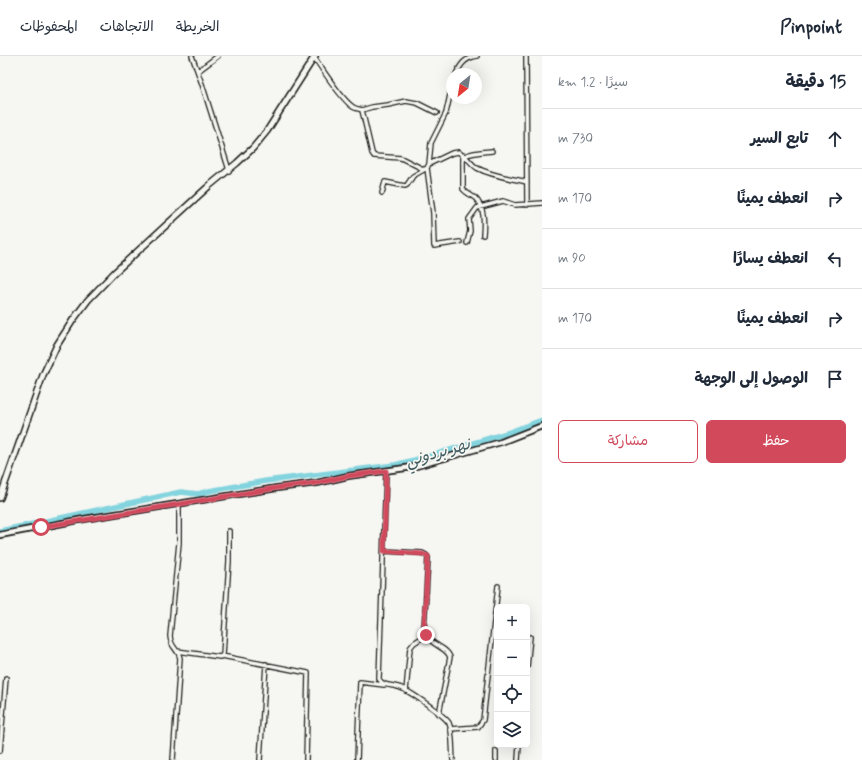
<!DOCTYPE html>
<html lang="ar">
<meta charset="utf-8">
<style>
:root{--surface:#fff;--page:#f2f2f3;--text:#1f2937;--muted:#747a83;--line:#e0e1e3;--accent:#d1495b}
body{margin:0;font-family:Mynerve,"Playpen Sans Arabic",sans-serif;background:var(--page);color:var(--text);direction:rtl}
.controls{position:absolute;right:12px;bottom:12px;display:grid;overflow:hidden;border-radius:6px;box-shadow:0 4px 16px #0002}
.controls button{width:36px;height:36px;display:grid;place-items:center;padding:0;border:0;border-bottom:1px solid var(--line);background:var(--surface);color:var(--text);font:20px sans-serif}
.compass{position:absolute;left:446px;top:12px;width:36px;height:36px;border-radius:50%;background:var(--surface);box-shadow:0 4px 16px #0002;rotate:210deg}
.stop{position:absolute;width:12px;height:12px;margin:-9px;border:3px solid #d1495b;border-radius:50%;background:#fff}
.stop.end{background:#d1495b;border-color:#fff;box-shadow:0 1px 4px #0008}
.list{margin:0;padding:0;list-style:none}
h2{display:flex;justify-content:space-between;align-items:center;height:52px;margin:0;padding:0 16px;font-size:17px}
h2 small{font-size:13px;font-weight:400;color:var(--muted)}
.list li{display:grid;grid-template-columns:26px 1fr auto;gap:12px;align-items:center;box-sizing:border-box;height:60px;padding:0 16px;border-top:1px solid var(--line)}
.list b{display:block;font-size:15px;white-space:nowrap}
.list em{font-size:13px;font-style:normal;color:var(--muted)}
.actions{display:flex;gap:8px;padding:12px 16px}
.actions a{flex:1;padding:9px 0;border:1px solid var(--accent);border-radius:6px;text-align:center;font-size:14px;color:var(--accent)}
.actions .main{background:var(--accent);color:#fff}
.icon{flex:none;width:22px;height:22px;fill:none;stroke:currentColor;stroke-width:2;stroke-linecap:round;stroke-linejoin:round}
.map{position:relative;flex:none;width:542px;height:704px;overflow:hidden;direction:ltr}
header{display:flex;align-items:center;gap:24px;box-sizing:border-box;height:56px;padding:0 20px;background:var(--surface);border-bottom:1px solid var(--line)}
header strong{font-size:19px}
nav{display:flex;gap:22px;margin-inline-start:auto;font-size:14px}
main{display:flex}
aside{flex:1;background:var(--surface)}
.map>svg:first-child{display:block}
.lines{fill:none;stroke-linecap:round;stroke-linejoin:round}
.river{stroke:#83d4de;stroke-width:5.5}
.minor-casing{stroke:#1c1c1c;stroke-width:6}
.tertiary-casing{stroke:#1c1c1c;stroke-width:8}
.secondary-casing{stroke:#1c1c1c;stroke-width:8}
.minor{stroke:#f6f6f2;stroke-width:3.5}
.tertiary{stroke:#f6f6f2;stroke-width:4.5}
.secondary{stroke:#f6f6f2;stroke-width:5}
.route{stroke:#d1495b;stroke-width:5}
.labels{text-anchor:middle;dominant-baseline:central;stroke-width:3.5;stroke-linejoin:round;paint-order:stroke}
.water-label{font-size:16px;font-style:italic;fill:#405c60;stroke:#f6f6f2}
</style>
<header>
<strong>Pinpoint</strong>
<nav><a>الخريطة</a><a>الاتجاهات</a><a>المحفوظات</a></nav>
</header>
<main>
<aside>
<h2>15 دقيقة<small>سيرًا · 1.2 km</small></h2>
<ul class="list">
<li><svg class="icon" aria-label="ahead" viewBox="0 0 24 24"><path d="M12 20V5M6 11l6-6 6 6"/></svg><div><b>تابع السير</b></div><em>730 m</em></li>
<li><svg class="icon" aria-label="right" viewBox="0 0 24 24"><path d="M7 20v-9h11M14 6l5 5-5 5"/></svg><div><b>انعطف يمينًا</b></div><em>170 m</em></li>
<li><svg class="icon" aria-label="left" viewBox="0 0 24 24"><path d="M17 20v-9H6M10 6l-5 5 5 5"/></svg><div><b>انعطف يسارًا</b></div><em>90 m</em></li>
<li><svg class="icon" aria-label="right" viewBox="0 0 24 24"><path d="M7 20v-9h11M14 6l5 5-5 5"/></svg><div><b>انعطف يمينًا</b></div><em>170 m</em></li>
<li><svg class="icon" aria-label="arrive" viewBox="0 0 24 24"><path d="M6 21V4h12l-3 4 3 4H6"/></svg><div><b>الوصول إلى الوجهة</b></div></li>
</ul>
<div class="actions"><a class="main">حفظ</a><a>مشاركة</a></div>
</aside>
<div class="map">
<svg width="542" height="704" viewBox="0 0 542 704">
<rect width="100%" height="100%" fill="#f6f6f2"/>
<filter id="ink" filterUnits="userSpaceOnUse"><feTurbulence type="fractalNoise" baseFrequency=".025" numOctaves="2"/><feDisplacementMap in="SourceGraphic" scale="8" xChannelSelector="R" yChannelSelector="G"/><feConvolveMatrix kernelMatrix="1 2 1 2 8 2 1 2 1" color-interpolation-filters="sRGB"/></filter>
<g filter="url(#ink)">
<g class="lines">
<path class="river" d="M0,475L181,436L198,438L209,435L266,425L395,409L434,399L507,377L542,364"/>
<defs>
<path id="minor" d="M192,0L202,28L229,114
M526,0L527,149
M314,1C322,13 342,44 353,51C356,53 360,53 362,54L372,97L374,100L401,102L423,113
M198,15L218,0
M456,18C461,8 465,2 477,0
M362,54L372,51L388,49L406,45L417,47L437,57
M463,99C468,102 471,108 477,112C492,120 510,122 527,126
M465,100C473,96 484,96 492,95
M429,108L431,87L446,57L452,30
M427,112L433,157L434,190L460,186
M382,137L385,126L405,130L407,129L413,120L427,112L429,108L452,97L459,96L463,101V133C466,137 471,139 475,142C485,151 484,167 483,179
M467,187L470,175L469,163L477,152L503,145L515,149L542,147
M386,415L379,623C383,630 391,629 398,631C407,633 444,659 449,667C453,676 452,694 453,704
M384,495L422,497L426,499L428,502L424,575C431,591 446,590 450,601L439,658
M177,595L220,601L223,599L229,505V475
M222,600L308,617L306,704
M527,611L530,581
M406,635L410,592L414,587L426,579
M450,673L478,671L483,664L498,530
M0,695L6,622
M173,704L180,602C178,592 171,593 170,580L179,487V449
M260,704L266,608
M357,704L360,626L384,629
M496,704V695
M518,704L519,689"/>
<path id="tertiary" d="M0,479L84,463L277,432L317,427L348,420L413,411L501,386L542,370"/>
<path id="secondary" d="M0,442L43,319L57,289L73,264L88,244L115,216L209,130L237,107L253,92L267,75L315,0"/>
</defs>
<use href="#minor" class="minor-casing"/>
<use href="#tertiary" class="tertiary-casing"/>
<use href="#secondary" class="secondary-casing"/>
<use href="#minor" class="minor"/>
<use href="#tertiary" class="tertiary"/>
<use href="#secondary" class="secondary"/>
</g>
</g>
<g class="lines" filter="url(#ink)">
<path class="route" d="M41,471L277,432L317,427L348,420L386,415L384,495L422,498L428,500L424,571L426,579"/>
</g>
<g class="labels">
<g class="water-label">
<text transform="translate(438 397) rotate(-16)">نهر بردوني</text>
</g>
</g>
</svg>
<div class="controls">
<button>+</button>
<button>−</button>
<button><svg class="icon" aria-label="locate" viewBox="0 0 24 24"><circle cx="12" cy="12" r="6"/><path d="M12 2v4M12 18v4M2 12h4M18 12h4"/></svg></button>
<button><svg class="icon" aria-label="layers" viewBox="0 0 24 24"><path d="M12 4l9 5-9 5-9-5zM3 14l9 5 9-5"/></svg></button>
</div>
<svg class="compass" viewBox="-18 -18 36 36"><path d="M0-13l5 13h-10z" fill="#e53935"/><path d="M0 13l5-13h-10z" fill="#747a83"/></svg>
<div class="stop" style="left:41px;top:471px"></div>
<div class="stop end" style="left:426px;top:579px"></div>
</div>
</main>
